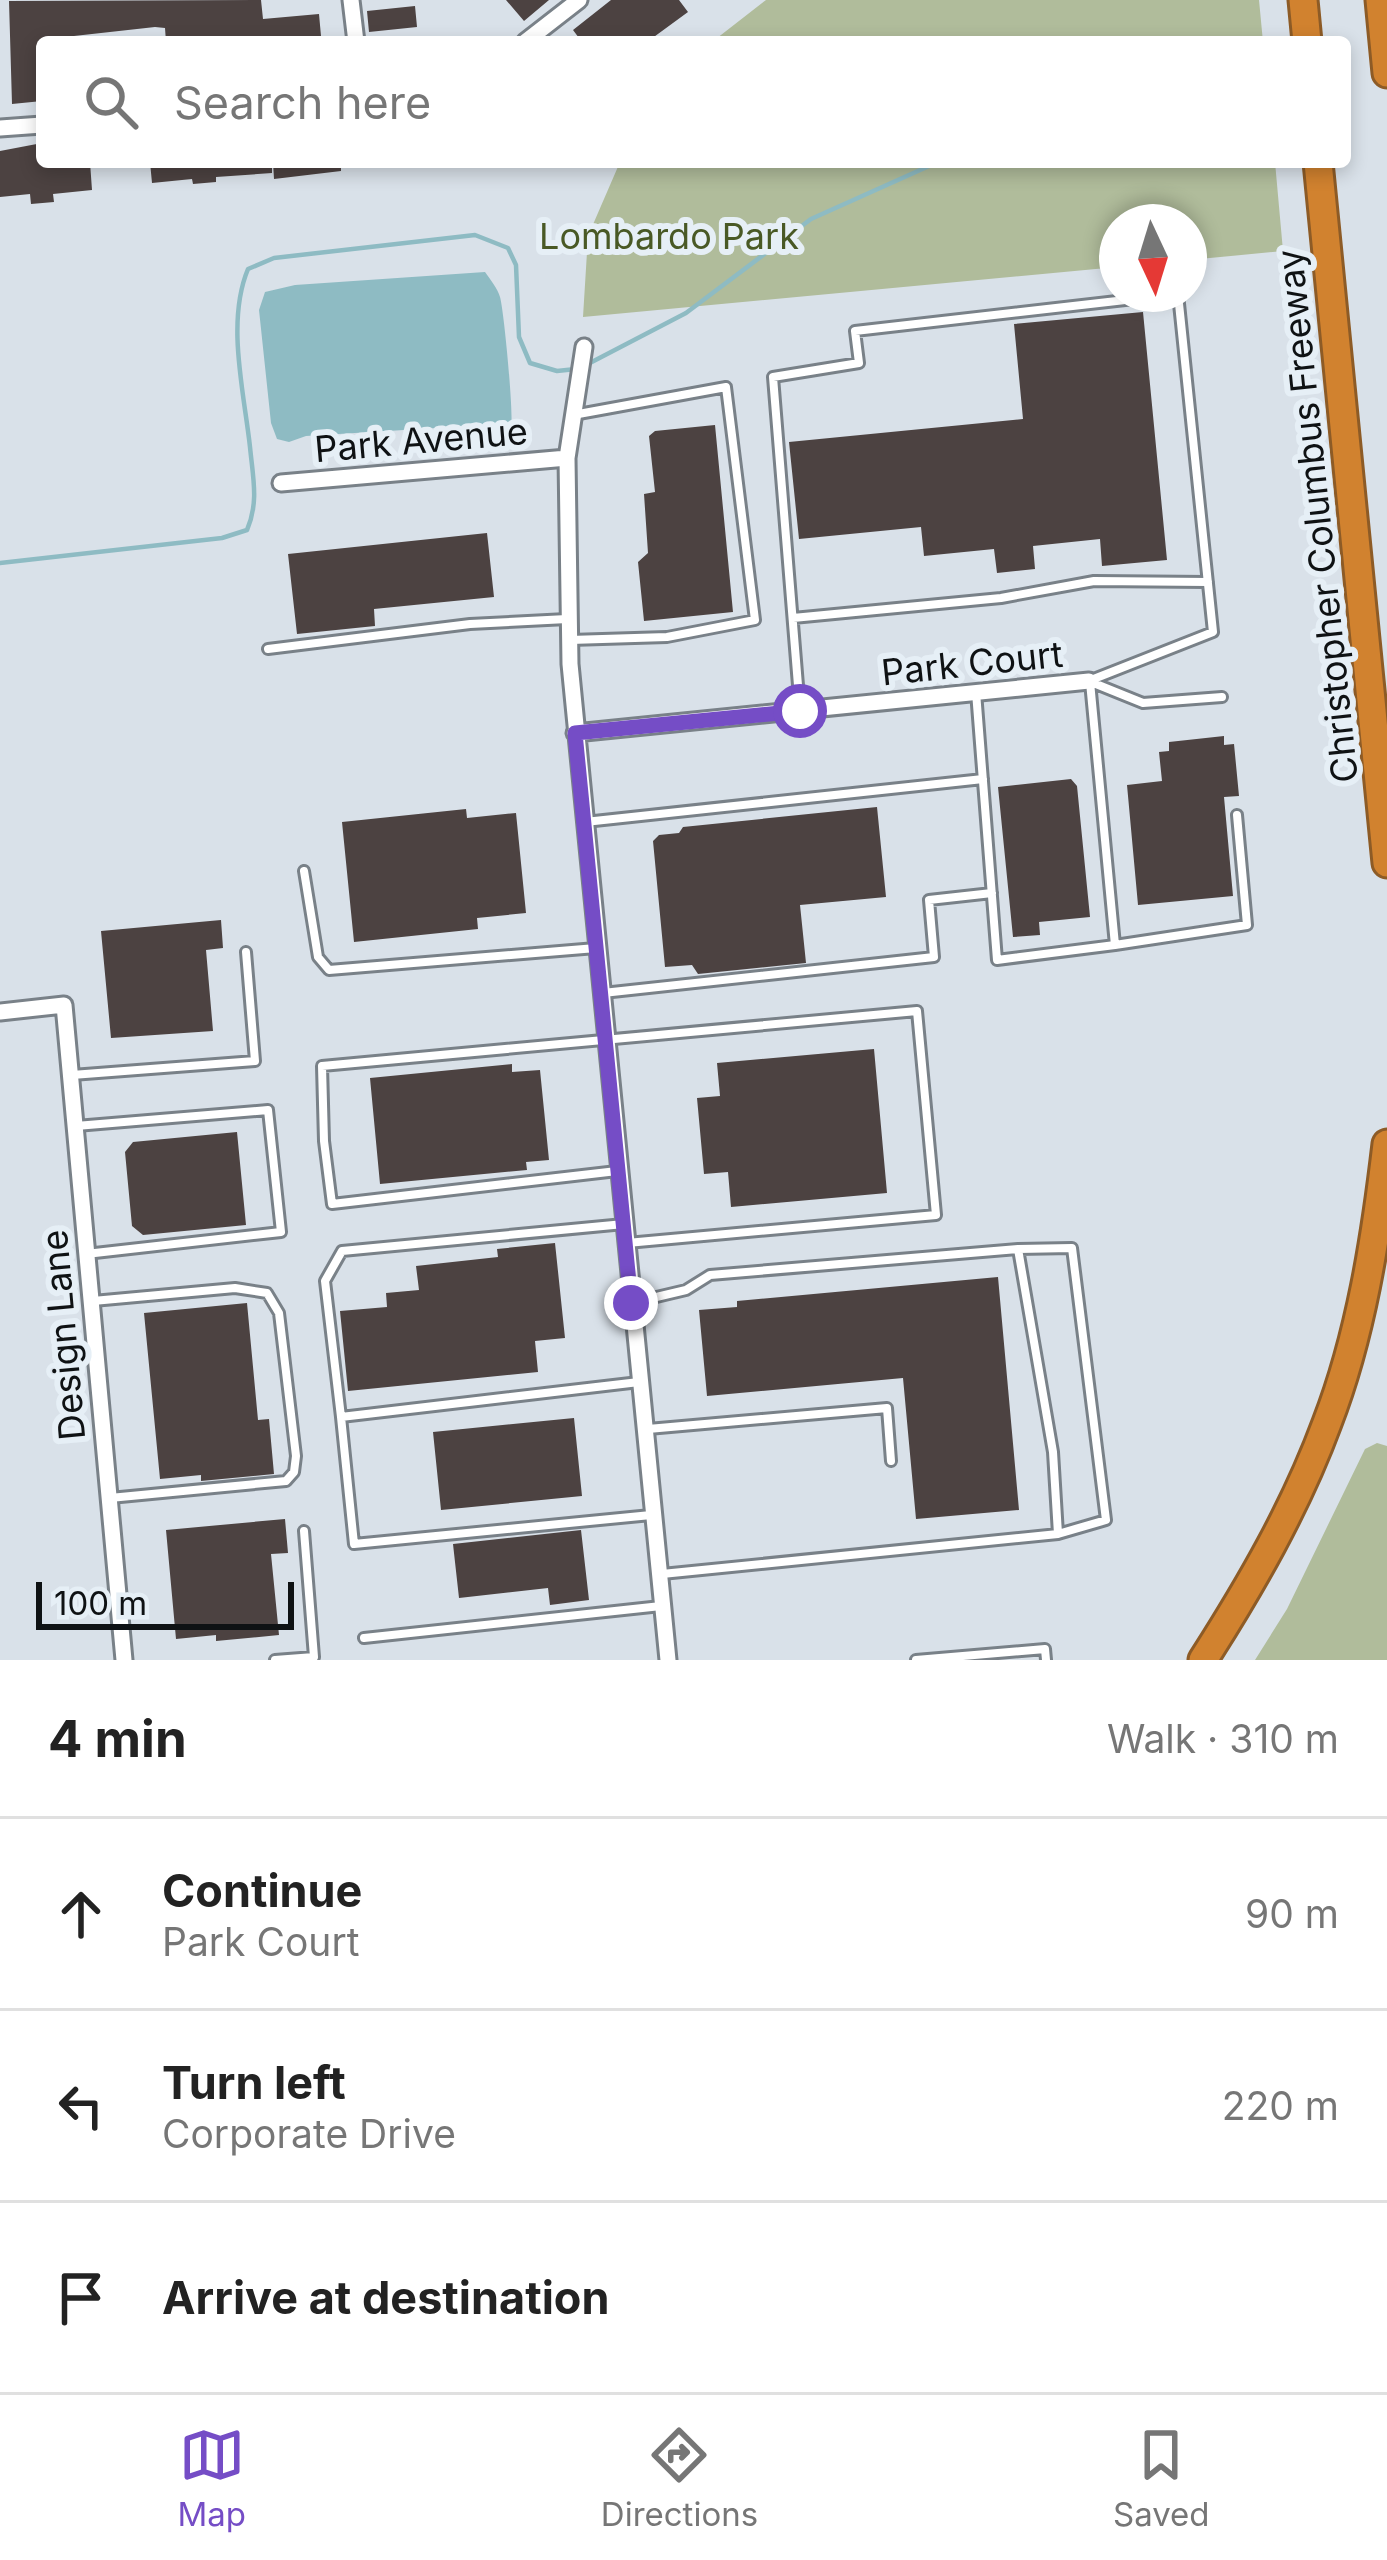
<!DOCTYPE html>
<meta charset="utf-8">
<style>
:root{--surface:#fff;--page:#f2f2f2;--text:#222;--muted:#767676;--line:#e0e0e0;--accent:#754dc6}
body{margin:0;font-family:Inter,sans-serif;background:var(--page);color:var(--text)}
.compass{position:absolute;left:1099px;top:204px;width:108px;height:108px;border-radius:50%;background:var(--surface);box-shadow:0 6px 18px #0003;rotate:176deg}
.scale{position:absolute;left:36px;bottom:30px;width:258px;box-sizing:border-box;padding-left:12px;border:6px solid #0f1214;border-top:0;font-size:33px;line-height:42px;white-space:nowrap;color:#0f1214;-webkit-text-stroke:9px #e6eff6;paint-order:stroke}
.stop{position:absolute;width:36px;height:36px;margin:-27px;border:9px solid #754dc6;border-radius:50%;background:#fff}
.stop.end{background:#754dc6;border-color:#fff;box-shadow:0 3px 12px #0008}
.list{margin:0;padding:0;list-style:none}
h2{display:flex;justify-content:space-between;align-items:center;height:156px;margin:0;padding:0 48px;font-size:51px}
h2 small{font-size:39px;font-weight:400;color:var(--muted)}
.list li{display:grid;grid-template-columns:78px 1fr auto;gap:36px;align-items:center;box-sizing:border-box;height:192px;padding:0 48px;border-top:3px solid var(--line)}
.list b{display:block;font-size:45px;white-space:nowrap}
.list p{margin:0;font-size:39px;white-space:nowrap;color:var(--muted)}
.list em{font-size:39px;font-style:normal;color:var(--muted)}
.icon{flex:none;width:66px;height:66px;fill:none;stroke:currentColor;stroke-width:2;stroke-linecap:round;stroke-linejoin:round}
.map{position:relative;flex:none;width:1387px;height:1660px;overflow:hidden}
.search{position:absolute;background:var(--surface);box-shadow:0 6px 18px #0003;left:36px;right:36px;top:36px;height:132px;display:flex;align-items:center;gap:30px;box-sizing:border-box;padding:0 42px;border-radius:12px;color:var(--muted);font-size:45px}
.sheet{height:732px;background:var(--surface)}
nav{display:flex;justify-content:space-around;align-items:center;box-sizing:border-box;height:168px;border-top:3px solid var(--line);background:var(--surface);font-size:33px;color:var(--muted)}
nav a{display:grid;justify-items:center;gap:6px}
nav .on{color:var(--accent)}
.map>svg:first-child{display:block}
.green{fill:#b0bc9b}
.water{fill:#8ebbc3}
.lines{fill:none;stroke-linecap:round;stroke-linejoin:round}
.stream{stroke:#8ebbc3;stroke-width:4.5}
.building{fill:#4c4241}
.service-casing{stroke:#798188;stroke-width:14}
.minor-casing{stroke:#798188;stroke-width:21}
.motorway-casing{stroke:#8d5b26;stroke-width:33}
.service{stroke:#fff;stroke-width:8}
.minor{stroke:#fff;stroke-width:15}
.motorway{stroke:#d1822f;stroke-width:27}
.route{stroke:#754dc6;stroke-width:15}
.labels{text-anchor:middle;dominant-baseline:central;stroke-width:12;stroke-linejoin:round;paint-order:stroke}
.park-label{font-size:36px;fill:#495925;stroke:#e6eff6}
.street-label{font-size:36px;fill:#0f1214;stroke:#e6eff6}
</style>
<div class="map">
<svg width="1387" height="1660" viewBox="0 0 1387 1660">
<rect width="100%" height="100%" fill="#d9e1e9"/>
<path class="green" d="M766,0H1259L1263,42H712Z
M620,162H1275L1283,251L1189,260V222H1117V267L583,317L588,236Z
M1377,1443L1387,1446V1660H1255L1287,1609L1365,1449Z"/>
<path class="water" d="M485,272C490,279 498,289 500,297C504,311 514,417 511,426L497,432L469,426L306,436L289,442L277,439L271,423L259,310L265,292L295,285Z"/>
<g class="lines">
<path class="stream" d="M586,365L686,313L811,219L938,162
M0,563L222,538L247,530C259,502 253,478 250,447C244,392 226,322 248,269L274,258L475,235L508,248L516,265L519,337L530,363L557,371L576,369"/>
</g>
<path class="building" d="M261,0L263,19L319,14L321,36L268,42H166L165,28L155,27L56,38V42H42V101L12,104L9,1Z
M506,0H549L524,21Z
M611,0H679L688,12L647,42H582L573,30Z
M415,6L417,27L369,32L367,11Z
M42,143V162H90L92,190L53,194L54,202L31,204L30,194L0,197V151Z
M150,162H272V173L216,177V182L193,184L192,179L152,183Z
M273,162H341V171L274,179Z
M1143,312L1167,560L1102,566L1100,539L1033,546L1035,569L997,573L994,549L924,556L921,527L799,539L789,442L1023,419L1014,324Z
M715,425L733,612L644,621L638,562L648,553L644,494L655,492L649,436L655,431Z
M487,533L494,597L374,609L375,626L297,634L288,554Z
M1224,736V745L1234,744L1239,796L1224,797L1233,896L1138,905L1127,785L1162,781L1159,752L1169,751V742Z
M1071,779L1077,786L1090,917L1039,922L1040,935L1013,937L998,787Z
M877,807L886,897L800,905L806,963L698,974L692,965L665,967L653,841L659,835L679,833L683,827Z
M466,809L467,818L516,813L526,913L477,918L478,929L354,942L342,822Z
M221,920L223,948L206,950L213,1031L111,1038L101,931Z
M874,1049L887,1193L731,1207L728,1172L704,1174L697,1098L720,1096L717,1063Z
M512,1064V1072L540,1070L549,1160L526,1162L527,1170L380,1184L370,1078Z
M237,1132L246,1225L143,1235L132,1226L125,1152L133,1142Z
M555,1243L565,1338L535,1341L538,1372L348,1391L340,1311L387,1307L386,1293L419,1290L416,1266L498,1257L497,1249Z
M998,1277L1019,1510L916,1519L903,1378L707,1396L699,1310L737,1307V1301Z
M247,1303L258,1420L269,1419L274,1474L201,1481V1475L160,1479L144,1313Z
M574,1418L582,1496L441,1510L433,1432Z
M285,1519L288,1553L271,1554L279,1635L216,1641V1635L176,1639L166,1530Z
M581,1530L589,1600L550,1605L548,1588L459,1598L453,1544Z"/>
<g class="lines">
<defs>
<path id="service" d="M793,618L1001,598L1094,581L1208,582
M570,640L667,637L755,620L726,387L573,415
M268,649L470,624L567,619
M1091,682L1143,703L1222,697
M976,692L997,960L1115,945L1090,682
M800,710L773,377L859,363L855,331L1178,294L1213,632L1091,680
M585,822L983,779
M304,871L318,957L329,970L596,948
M1115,945L1247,925L1237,815
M603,993L934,957L929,900L992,893
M72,1075L255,1061L246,952
M76,1126L268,1110L281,1232L86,1254
M617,1171L332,1204L324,1141L322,1066L917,1011L936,1215L627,1243
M93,1301L235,1288L267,1293L279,1313L296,1456L294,1472L286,1481L110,1498
M631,1303L686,1290L710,1275L1018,1249L1053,1452L1058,1534
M639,1382L341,1417L354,1544L651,1515
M341,1417L325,1281L342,1251L624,1224
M648,1429L887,1408L891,1461
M662,1574L1058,1534L1106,1520L1072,1248L1018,1249
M364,1638L661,1606
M275,1660L314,1657L304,1531
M916,1660L1045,1649L1046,1660"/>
<path id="minor" d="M351,0L356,42
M525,42L579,0
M0,128L42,125
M584,347L567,458L570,664L668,1660
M281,483L567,458
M575,733L1089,681
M0,1012L64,1005L124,1660"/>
<path id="motorway" d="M1303,0L1307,42
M1380,0L1387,73
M1318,162L1387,863
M1203,1660C1251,1585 1296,1507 1327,1423C1361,1335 1376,1238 1387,1144"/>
</defs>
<use href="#service" class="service-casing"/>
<use href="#minor" class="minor-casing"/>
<use href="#motorway" class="motorway-casing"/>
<use href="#service" class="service"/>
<use href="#minor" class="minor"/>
<use href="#motorway" class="motorway"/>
</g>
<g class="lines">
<path class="route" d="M631,1303L575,733L800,711"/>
</g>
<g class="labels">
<g class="park-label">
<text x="669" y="236">Lombardo Park</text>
</g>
<g class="street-label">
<text transform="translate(421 440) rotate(-5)">Park Avenue</text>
<text transform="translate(1317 516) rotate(-96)">Christopher Columbus Freeway</text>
<text transform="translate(972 663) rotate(-6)">Park Court</text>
<text transform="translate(63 1335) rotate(-95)">Design Lane</text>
</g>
</g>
</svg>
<svg class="compass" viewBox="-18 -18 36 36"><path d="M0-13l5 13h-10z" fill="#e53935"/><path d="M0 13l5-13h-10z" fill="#767676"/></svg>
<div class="scale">100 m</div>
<div class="stop" style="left:800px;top:711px"></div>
<div class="stop end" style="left:631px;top:1303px"></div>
<div class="search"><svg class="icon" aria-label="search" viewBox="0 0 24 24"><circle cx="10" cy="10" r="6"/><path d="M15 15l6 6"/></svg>Search here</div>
</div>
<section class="sheet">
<h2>4 min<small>Walk · 310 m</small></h2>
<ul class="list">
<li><svg class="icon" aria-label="ahead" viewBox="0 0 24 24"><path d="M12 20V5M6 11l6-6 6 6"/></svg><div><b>Continue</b><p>Park Court</p></div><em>90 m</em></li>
<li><svg class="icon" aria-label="left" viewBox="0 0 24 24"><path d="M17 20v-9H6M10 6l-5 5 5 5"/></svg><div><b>Turn left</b><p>Corporate Drive</p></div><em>220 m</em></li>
<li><svg class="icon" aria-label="arrive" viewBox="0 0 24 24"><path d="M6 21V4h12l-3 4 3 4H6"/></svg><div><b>Arrive at destination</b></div></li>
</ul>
</section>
<nav>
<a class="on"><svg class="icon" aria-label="map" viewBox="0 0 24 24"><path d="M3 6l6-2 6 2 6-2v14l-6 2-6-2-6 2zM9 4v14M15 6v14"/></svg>Map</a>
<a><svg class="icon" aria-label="directions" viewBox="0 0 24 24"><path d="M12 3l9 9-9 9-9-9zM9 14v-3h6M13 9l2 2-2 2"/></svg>Directions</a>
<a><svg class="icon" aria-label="saved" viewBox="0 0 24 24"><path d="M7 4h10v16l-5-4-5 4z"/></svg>Saved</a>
</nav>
